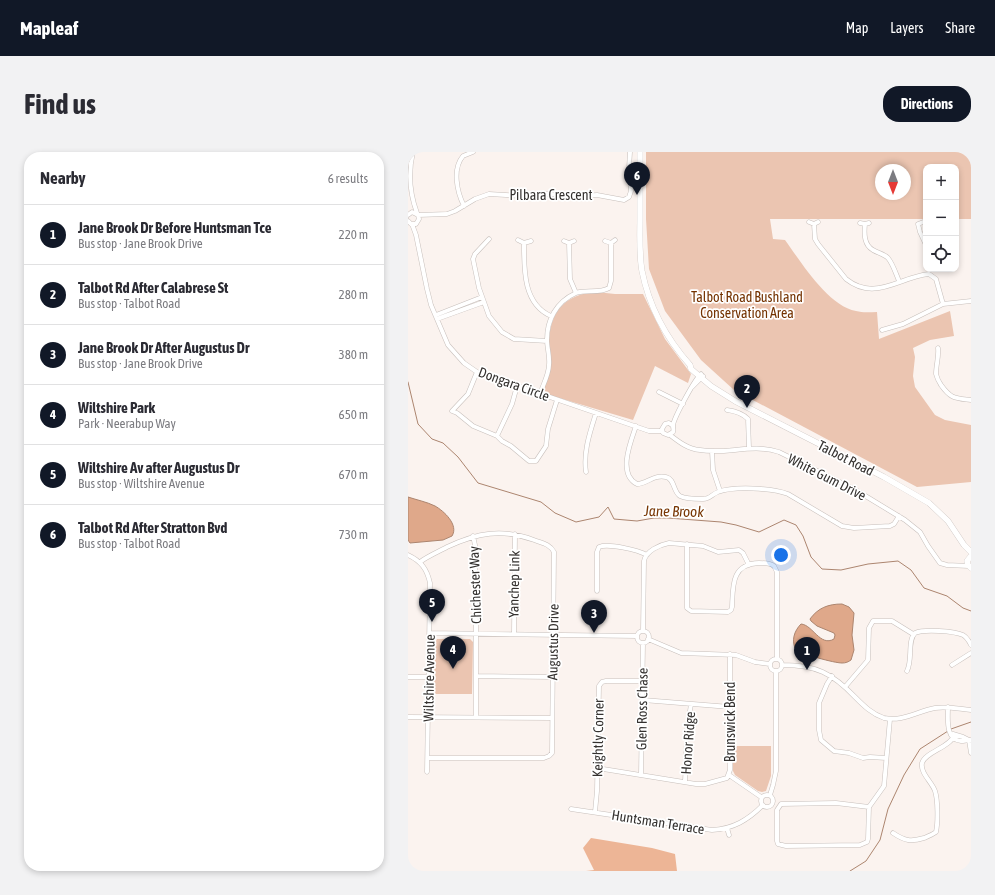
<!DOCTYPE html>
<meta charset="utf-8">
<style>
:root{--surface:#fff;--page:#f2f2f3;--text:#2b2b33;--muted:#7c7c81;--line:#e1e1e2;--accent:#111827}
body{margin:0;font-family:"Asap Condensed",sans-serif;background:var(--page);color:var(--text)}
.controls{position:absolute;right:12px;top:12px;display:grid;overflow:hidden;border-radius:8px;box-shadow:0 2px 6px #0003}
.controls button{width:36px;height:36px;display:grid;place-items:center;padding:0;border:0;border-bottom:1px solid var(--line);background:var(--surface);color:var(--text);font:20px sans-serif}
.compass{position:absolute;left:467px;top:12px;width:36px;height:36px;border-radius:50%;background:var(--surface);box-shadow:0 2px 6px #0003;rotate:180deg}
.you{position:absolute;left:373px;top:403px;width:14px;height:14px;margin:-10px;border:3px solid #fff;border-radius:50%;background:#1a73e8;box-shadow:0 0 0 6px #1a73e833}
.badge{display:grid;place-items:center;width:26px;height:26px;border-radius:50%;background:var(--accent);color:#fff;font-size:13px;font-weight:700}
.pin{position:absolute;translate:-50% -33px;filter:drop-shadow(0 1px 2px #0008)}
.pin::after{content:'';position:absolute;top:21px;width:14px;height:12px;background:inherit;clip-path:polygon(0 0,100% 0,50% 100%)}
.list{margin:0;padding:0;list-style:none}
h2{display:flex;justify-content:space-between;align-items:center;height:52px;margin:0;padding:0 16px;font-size:17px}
h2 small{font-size:13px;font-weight:400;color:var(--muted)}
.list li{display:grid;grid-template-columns:26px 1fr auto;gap:12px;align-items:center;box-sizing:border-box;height:60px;padding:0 16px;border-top:1px solid var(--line)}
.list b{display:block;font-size:15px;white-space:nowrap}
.list p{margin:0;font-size:13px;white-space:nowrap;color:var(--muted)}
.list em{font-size:13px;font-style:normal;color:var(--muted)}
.icon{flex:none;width:22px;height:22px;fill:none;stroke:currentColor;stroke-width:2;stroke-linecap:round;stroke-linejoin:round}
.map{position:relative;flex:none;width:563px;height:719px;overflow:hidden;border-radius:16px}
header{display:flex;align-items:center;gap:24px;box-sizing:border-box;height:56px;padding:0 20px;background:var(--accent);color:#fff}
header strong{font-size:19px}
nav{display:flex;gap:22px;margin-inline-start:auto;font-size:14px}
.intro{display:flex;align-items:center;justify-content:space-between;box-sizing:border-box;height:96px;padding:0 24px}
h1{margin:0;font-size:28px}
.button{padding:10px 18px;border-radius:16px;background:var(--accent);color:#fff;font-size:14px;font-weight:700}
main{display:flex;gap:24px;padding:0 24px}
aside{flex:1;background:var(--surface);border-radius:16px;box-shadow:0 2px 6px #0003}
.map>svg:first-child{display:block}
.green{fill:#ebc5b1;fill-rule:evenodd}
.forest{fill:#edb596}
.water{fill:#dfa88a;stroke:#ac856f}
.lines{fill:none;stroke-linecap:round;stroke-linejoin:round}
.stream{stroke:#ac856f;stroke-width:1}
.minor-casing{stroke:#c7bfbb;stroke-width:5}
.major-casing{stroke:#c7bfbb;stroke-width:6}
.minor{stroke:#fff;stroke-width:4}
.major{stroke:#fff;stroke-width:5.5}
.labels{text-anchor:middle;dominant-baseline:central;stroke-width:3.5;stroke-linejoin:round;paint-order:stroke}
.street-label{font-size:14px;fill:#353230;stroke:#fff}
.park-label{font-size:14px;fill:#743200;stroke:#fff}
.water-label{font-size:15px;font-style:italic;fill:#783604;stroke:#fff}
</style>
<header>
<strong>Mapleaf</strong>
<nav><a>Map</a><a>Layers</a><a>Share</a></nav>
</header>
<div class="intro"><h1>Find us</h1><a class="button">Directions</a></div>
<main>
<aside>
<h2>Nearby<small>6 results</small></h2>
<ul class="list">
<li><span class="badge">1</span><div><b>Jane Brook Dr Before Huntsman Tce</b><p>Bus stop · Jane Brook Drive</p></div><em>220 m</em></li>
<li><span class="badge">2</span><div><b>Talbot Rd After Calabrese St</b><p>Bus stop · Talbot Road</p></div><em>280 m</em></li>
<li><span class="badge">3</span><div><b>Jane Brook Dr After Augustus Dr</b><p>Bus stop · Jane Brook Drive</p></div><em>380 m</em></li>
<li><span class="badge">4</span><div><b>Wiltshire Park</b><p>Park · Neerabup Way</p></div><em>650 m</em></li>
<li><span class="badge">5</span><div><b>Wiltshire Av after Augustus Dr</b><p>Bus stop · Wiltshire Avenue</p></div><em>670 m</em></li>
<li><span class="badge">6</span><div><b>Talbot Rd After Stratton Bvd</b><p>Bus stop · Talbot Road</p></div><em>730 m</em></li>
</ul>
</aside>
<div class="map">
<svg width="563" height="719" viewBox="0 0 563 719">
<rect width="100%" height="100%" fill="#fbf3ef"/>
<path class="green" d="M238,0H563V67H548V15H518V67H362L365,87L377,88C393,110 420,154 448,159C455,161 462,160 469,160L471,187L542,159L546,184L522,188L505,196L507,205L505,224L507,235L527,263L537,268L563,273V330L509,335L326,238L293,208L257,159L241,117L238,67ZM473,18H497V42H473Z
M188,140L207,142H235L257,187L283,222L280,231L247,214L225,268L141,243L136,238C136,229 143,221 143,211C143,204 141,197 141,190C142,160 157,142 188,140Z
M29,487H62L65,490L64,542H25L27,491Z
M325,594H363V624L358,639L354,640L350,639L327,623L325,619Z"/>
<path class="forest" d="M183,686L244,696L267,702L269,719H178L186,718L175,696Z"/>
<path class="water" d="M0,345C9,348 19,350 27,354C36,359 51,373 44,384L35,388L2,391L0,388Z
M434,452L441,455L446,461L444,483L446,498L443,508C440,510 438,511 434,511C426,511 394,502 388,498C383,489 386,479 393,472C405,473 412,495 426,487L427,483L426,481L409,474L403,469L402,467C410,456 420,452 434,452Z"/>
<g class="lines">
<path class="stream" d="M0,230L10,272L24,287L35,291L50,305L70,331L133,350L147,361L168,370L191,365L200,355L206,367L229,369L246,366H260L313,370L328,373L351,380L376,368L388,373L395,384L403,405L414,417L433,418L460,412L490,409L503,418L516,436L539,444L555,456L563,459
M543,577L563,570
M442,719L458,709L472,688L480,657L496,623L512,597L540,579"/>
<defs>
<path id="minor" d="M5,0C0,21 2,42 9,61
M56,54C49,40 44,17 55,4L65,0
M0,63L4,60L10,63L39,62L47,59L67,47L81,42L114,44L139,42L173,44L189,43L216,48L221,45L223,39L221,16L222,0
M0,69L3,72H8L11,67L10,63
M518,69L510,72L512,80L518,93
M401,70L406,72L410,70
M452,71L457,72L461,71
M4,72L8,83L19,137L23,153L40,193L56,211L69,220L241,279H254
M406,72L407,87L410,92L438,127C467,150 491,125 521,122L528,127L535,152
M457,72C456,82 456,93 465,98C470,101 476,102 480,106C485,112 488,122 491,129
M81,87L67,102L65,107L71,136L81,164L94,180L106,187L139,189
M110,88L116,91L123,89
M156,89L161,91L166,89
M197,89L203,91L207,88
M116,91C116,117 115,152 143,164
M161,91L162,127L168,141
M28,163L74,145
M29,167L76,150
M474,178L495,172L535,152L563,149
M530,196C531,205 528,213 528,222C529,226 531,230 533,233C543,247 547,246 563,248
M69,220L60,242L44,259L49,261L65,274L89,284L94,289L103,294L121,309H128L138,294L140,277L149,248
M284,235L295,224
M251,240L275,252
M132,242C135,233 141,222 141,213C142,204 139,196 139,188C139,168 148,150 168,141C178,137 191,142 201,136L203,129V91
M319,258C327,259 334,261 340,267L341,296
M228,274C223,289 209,322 229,332C239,332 246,322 258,325C267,327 265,340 272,344C278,347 287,347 294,347C301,348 304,342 310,340C326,334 364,336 380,342L434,374L446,376L482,374L486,372L491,364
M265,274L261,271L257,272L254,277L255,281L260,283L265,280C266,278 265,276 265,274C265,267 287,227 293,222
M262,283C271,290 280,297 292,298C318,303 344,291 371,300L446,337L497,368L512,380L520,394L532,411L539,413L561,414
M89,284L104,252L109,234
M304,299L305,318L312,339
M178,320C175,300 182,280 188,261
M65,384L67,393L68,476V565
M279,392V456L283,459L320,460L323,458L324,455C325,434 323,412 351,411C357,411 362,411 366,414L369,420V507
M0,403C13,409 19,417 22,431L19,620
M12,410C20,404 30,400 39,395C69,381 94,376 126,388C134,391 142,392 146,400L144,601L141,604L136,606H20
M189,439V400L191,395C200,391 230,398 239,403
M235,479L236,409C238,399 251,393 261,391L295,394L310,400L331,398L335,401L341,413
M229 485a6 6 0 1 1 12 0a6 6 0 1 1-12 0Z
M21,481L229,484
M106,482L107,382
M240,487L273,501L328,503L347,510L362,512
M362 513a6 6 0 1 1 12 0a6 6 0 1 1-12 0Z
M375,513C408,513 424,521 447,545C456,554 464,562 476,566C494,570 510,559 527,556C539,554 551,557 563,558
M544,513L563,501
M499,519C505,507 499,489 507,481C516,477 546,479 555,483C559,485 561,489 563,493
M68,524L145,525
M424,524L419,532L411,551V578L413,588L426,599L441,601L455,606L462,605L478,606
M0,525H21
M437,535L460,508L461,476L465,469H484L505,482
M235,548L322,555
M540,555C540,566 537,588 553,589C556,589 560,588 563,588
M0,565L144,566
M545,582L555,585L561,588
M561,588L563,601
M189,616L288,632H297L319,626L322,618V502
M233,623L235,491
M321,623L353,645
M277,630L279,579L283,552
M353 649a6 6 0 1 1 12 0a6 6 0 1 1-12 0Z
M362,643L365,633L368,619V519
M461,655L428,651L373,652L369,658V689L370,692L378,694L452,693L459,690L460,687L461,655L476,634L482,567
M163,657L304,678C325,677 340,668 355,653
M187,660L189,639L191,534L194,530L198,529H235
M319,676L321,683
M485,681C497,689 503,690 516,686C521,684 524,683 528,680C530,671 530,648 527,639C524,630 512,621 514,611C517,600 541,596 547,583"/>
<path id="major" d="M232,0C232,22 232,45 232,67C232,84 231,102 234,119C241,154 258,186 282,213L283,217L303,234L327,249L476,325L521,351L540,369L556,393L563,400
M563,404L559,409L560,413L563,416"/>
</defs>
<use href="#minor" class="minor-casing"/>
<use href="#major" class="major-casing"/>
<use href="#minor" class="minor"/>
<use href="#major" class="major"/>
</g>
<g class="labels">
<g class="street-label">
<text x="143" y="43">Pilbara Crescent</text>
<text transform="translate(106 232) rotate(20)">Dongara Circle</text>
<text transform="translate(438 306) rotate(27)">Talbot Road</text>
<text transform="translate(419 325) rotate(27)">White Gum Drive</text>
<text transform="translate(106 432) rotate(-89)">Yanchep Link</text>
<text transform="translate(67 433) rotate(-92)">Chichester Way</text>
<text transform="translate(145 490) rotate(-89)">Augustus Drive</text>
<text transform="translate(21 526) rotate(-89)">Wiltshire Avenue</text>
<text transform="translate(234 557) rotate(-89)">Glen Ross Chase</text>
<text transform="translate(322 570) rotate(-90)">Brunswick Bend</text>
<text transform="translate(190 586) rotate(-89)">Keightly Corner</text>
<text transform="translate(280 591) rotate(-86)">Honor Ridge</text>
<text transform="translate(250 670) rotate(9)">Huntsman Terrace</text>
</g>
<g class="park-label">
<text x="339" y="145">Talbot Road Bushland<tspan x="339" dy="16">Conservation Area</tspan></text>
</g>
<g class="water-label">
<text transform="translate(266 359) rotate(1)">Jane Brook</text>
</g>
</g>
</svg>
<div class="controls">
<button>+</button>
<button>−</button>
<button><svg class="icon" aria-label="locate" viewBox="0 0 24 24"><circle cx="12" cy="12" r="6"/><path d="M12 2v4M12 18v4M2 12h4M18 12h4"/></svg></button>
</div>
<svg class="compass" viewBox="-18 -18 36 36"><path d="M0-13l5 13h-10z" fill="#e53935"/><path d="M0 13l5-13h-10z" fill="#7c7c81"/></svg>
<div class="you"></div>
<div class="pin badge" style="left:399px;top:518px">1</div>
<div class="pin badge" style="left:339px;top:256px">2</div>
<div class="pin badge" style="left:186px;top:481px">3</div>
<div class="pin badge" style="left:45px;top:517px">4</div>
<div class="pin badge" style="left:24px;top:470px">5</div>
<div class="pin badge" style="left:229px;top:43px">6</div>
</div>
</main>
